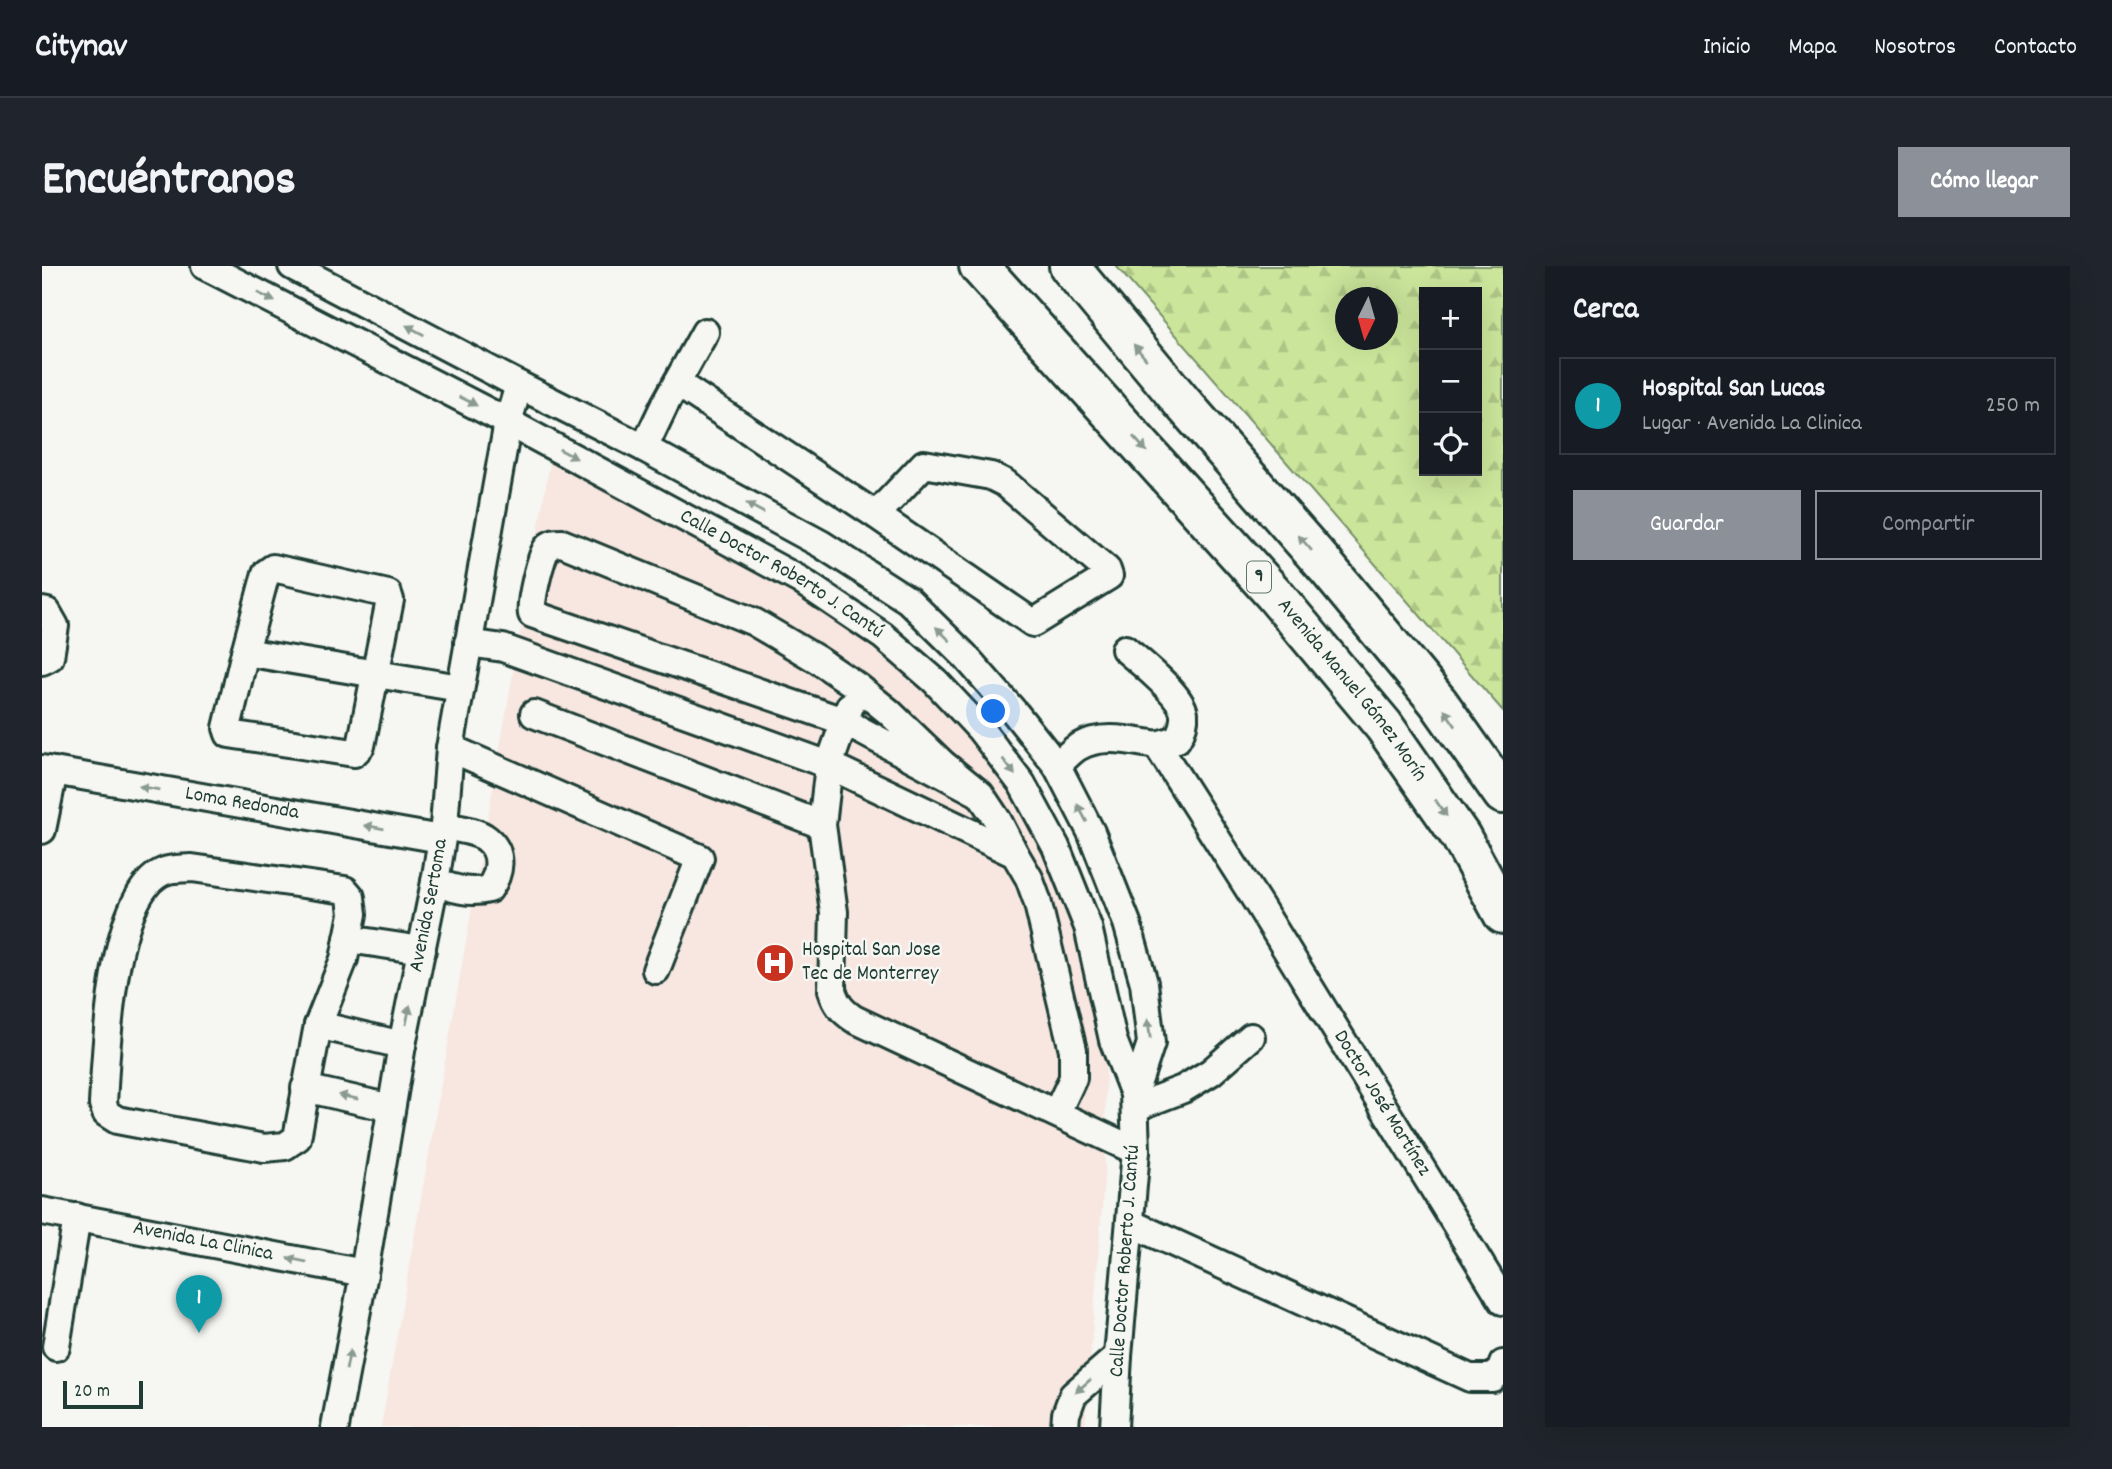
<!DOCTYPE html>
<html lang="es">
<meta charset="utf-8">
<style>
:root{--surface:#171b24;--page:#20242c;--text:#f1f3f6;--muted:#9ea1a6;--line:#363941;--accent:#8c9099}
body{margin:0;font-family:Dekko,sans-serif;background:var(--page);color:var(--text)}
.controls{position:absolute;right:21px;top:21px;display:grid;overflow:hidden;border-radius:0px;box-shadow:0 7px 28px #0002}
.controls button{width:63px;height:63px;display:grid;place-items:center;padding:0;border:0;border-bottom:2px solid var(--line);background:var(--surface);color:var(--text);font:35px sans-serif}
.compass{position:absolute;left:1293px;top:21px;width:63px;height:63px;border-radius:50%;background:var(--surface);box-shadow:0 7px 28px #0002;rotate:185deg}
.scale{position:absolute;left:21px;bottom:18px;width:80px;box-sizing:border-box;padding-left:7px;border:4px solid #1f3d34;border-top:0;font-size:19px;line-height:24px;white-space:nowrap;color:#1f3d34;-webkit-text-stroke:5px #f6f6f2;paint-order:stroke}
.you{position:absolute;left:952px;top:446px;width:24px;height:24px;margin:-18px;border:5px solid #fff;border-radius:50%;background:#1a73e8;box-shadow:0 0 0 10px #1a73e833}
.badge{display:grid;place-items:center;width:46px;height:46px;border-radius:50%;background:var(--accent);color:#fff;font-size:23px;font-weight:700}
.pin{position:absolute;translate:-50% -58px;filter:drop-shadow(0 2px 4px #0008)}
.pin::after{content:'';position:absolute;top:37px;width:24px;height:21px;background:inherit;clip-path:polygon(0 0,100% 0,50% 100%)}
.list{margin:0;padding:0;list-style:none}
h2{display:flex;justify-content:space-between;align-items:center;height:91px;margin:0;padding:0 28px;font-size:30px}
h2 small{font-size:23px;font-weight:400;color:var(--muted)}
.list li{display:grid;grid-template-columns:46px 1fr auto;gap:21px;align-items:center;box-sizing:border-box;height:98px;margin:0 14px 14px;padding:0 14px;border:2px solid var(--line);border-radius:0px}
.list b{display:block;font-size:26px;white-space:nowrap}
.list p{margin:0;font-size:23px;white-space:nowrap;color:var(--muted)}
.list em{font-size:23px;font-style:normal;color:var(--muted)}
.actions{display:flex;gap:14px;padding:21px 28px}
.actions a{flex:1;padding:16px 0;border:2px solid var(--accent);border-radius:0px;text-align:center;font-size:24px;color:var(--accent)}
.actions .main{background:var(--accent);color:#fff}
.icon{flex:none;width:38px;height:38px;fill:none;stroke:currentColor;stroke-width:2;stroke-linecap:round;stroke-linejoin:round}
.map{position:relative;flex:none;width:1461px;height:1161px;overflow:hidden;border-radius:0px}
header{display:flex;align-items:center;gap:42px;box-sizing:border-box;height:98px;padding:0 35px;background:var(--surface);border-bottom:2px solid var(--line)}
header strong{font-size:33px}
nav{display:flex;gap:38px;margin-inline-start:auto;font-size:24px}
.intro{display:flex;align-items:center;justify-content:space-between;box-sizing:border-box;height:168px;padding:0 42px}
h1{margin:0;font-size:49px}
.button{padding:18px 32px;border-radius:0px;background:var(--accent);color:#fff;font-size:24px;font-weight:700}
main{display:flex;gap:42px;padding:0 42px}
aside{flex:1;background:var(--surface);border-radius:0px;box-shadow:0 7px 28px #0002}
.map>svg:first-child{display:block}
.built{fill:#f8e6e0}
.forest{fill:url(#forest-firs);stroke:#759168;stroke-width:2;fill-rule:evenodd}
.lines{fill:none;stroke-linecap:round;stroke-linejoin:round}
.minor-casing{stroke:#1f3d34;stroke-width:32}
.highway-casing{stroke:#1f3d34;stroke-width:44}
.minor{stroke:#f6f6f2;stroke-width:26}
.highway{stroke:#f6f6f2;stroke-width:38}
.oneway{fill:#8a9a93}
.labels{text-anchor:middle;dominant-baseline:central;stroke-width:5;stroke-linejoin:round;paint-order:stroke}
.shield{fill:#f6f6f2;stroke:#60746d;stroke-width:2}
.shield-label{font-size:19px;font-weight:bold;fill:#1f3d34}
.street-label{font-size:21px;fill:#1f3d34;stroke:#f6f6f2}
.poi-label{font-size:21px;fill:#1f3d34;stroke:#f6f6f2;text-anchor:start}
</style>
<header>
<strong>Citynav</strong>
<nav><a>Inicio</a><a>Mapa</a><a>Nosotros</a><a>Contacto</a></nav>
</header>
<div class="intro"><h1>Encuéntranos</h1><a class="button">Cómo llegar</a></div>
<main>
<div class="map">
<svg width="1461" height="1161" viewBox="0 0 1461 1161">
<defs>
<pattern id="forest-firs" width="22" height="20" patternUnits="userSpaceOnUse" patternTransform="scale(1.75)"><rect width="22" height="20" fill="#cbe59b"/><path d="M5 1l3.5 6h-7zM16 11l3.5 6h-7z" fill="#aec586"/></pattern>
</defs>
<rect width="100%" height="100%" fill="#f6f6f2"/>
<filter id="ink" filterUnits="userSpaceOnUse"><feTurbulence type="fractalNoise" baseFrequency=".0143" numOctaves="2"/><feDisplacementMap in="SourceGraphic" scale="14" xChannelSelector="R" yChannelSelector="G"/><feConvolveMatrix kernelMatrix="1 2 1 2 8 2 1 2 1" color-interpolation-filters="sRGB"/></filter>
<g filter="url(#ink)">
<path class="built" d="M509,191L779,332L901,433L956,493L1026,628L1064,765L1063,901L1043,1161H339Z"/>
<path class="forest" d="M1074,0H1461V445ZM1382,26H1435V205H1382ZM1304,32H1346V74H1304Z"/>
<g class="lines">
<defs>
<g id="minor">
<path id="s1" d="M163,0L466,156L758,314L841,370L893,415L938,463L980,518L1014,581L1046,661L1071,774L1092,828L1094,885L1076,1090L1072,1161"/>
<path d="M250,0L477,119L602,182L779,278L866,334L923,390L974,448L1015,500L1049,566L1085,657L1102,717L1109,777L1092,828"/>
<path d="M635,117L834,249L991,357L1067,310L1065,304L963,217L949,210L882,198L834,249"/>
<path d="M602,182L623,138L663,66"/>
<path d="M231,302L346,328L348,334L319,480L312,487L187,468L185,462L203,386L224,307Z"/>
<path d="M0,345L5,346L13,360L8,391L0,395"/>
<path d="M426,377L461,382L787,499L973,588L987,612L995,634L1031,784V812L1015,846"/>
<path d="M1083,383C1098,396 1139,428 1142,447C1143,457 1140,465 1135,473L1115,479"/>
<path d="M203,386L418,422"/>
<path d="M808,440L787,499L780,559L792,646L790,724C794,738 800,745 812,753L1094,885"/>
<path d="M492,448L780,559"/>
<path d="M408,482L658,592L614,704"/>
<path id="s2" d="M1015,500C1021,494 1028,486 1036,481C1060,467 1089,475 1115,479L1217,639L1461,1035"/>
<path id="s3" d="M0,503L399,573"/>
<path d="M938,528L801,455L490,348C487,339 499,289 505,282C509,277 514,277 520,277L712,356L776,394L816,421L847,446L901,498L938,528L956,555L973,588"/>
<path d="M0,564L12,505"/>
<path d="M150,602L303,624L309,631L311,648L302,693L276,759L255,872L243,880L222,882L75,854L64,847L61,838C64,788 68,625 123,605C130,602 141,603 150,602Z"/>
<path d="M393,616C412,623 428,628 447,623C458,608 462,587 445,573C434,564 415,563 402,560"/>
<path d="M306,673L380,684"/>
<path d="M276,759L360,779"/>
<path d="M263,822L349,842"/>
<path d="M1094,841L1141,823L1169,806L1209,771"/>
<path id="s4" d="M0,945L322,1007"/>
<path d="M1088,957L1428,1112H1450L1459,1104L1461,1098"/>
<path d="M14,1081L35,951"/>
<path id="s5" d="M293,1161L322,1007L360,779L393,616L402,560L408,482L466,156L477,119"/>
<path d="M1023,1161L1024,1148L1031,1129L1076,1090"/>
</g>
<g id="highway">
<path id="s6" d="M937,0L1232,328L1342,460L1419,571L1461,648"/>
<path d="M1027,0L1139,135L1286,303L1396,436L1461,528"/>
</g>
</defs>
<use href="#minor" class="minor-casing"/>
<use href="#highway" class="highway-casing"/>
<use href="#minor" class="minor"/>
<use href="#highway" class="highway"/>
</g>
<defs><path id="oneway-solid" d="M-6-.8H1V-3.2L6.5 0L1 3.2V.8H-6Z" transform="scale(1.75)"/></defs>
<g class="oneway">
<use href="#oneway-solid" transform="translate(224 31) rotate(27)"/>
<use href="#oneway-solid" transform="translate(373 64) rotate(-152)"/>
<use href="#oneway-solid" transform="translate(1098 86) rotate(-130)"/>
<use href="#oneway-solid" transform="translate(426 135) rotate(27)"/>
<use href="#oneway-solid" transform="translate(1098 178) rotate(48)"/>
<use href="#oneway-solid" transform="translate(526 188) rotate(28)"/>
<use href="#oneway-solid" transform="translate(713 242) rotate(-151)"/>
<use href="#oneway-solid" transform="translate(1263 277) rotate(-131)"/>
<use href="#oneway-solid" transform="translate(901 368) rotate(-136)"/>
<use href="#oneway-solid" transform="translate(1408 452) rotate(-125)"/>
<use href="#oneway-solid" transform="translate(967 501) rotate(53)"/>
<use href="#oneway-solid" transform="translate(107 522) rotate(-170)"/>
<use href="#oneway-solid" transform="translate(1399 542) rotate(55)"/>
<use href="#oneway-solid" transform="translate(1040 547) rotate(-118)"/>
<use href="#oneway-solid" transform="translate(332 561) rotate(-170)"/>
<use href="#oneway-solid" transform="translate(366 749) rotate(-78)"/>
<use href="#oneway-solid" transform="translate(1107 763) rotate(-97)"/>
<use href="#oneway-solid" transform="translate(306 831) rotate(-169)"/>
<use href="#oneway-solid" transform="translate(255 994) rotate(-169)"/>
<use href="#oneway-solid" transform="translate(306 1094) rotate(-79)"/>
<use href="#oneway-solid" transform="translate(1041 1120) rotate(139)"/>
</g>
</g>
<defs>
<symbol id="hospital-disc" viewBox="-11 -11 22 22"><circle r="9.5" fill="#c8321e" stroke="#f6f6f2"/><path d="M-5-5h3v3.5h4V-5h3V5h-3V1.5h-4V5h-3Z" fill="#fff"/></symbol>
</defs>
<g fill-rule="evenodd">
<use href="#hospital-disc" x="711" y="675" width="44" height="44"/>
</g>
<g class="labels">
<rect class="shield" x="1205" y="295.5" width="24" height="31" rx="5"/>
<g class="shield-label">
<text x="1217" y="311">9</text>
</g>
<g class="street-label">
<text stroke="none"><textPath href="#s1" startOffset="654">Calle Doctor Roberto J. Cantú</textPath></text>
<text stroke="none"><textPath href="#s6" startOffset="565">Avenida Manuel Gómez Morín</textPath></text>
<text stroke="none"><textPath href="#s3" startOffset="203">Loma Redonda</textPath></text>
<text stroke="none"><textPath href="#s5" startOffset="530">Avenida Sertoma</textPath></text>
<text stroke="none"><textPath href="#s2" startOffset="532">Doctor José Martínez</textPath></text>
<text stroke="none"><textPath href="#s4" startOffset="164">Avenida La Clinica</textPath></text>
<text transform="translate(1084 995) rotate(-86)">Calle Doctor Roberto J. Cantú</text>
</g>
<g class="poi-label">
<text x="760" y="685">Hospital San Jose<tspan x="760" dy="24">Tec de Monterrey</tspan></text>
</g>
</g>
</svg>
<div class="controls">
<button>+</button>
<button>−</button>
<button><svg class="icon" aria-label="locate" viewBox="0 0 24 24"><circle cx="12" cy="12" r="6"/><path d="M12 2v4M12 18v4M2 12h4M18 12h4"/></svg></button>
</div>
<svg class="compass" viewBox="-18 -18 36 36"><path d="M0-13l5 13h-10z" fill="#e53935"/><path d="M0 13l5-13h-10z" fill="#9ea1a6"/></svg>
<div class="scale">20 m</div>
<div class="you"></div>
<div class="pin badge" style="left:157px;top:1067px;background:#0f9aa8">1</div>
</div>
<aside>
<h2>Cerca<small></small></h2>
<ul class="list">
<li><span class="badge" style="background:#0f9aa8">1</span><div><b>Hospital San Lucas</b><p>Lugar · Avenida La Clinica</p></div><em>250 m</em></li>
</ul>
<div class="actions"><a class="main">Guardar</a><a>Compartir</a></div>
</aside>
</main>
